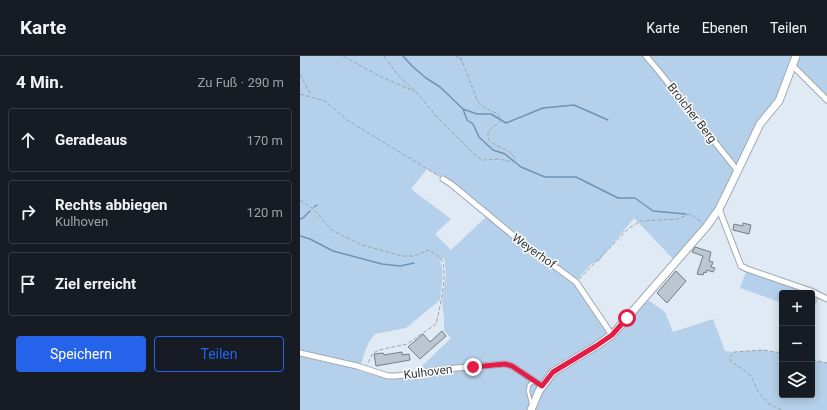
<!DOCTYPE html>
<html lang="de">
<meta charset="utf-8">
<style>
:root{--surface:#171b24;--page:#242831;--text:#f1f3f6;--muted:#9ea1a6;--line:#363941;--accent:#2563eb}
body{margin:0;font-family:Roboto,sans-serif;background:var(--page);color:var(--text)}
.controls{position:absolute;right:12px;bottom:12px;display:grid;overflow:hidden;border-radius:4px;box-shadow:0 2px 10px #0003}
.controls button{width:36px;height:36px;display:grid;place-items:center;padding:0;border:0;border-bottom:1px solid var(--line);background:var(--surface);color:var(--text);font:20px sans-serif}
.stop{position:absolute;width:12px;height:12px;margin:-9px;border:3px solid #e11d48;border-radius:50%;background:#fff}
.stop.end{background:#e11d48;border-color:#fff;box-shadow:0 1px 4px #0008}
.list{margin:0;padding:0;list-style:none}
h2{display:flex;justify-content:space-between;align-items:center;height:52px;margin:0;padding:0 16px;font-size:17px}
h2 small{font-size:13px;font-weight:400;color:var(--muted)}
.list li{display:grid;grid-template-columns:26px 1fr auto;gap:12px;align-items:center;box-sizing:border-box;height:64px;margin:0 8px 8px;padding:0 8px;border:1px solid var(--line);border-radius:4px}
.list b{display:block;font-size:15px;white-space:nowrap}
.list p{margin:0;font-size:13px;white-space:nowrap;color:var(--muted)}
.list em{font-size:13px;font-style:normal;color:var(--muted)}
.actions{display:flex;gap:8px;padding:12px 16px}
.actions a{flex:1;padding:9px 0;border:1px solid var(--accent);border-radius:4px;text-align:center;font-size:14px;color:var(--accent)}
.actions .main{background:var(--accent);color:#fff}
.icon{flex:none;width:22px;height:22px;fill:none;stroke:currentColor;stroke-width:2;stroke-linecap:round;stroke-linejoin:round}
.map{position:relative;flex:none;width:527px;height:354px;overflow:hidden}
header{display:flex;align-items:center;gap:24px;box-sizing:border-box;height:56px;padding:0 20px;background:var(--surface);border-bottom:1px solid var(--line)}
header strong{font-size:19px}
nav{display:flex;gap:22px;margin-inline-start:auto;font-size:14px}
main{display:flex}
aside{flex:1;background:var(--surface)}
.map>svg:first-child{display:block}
.green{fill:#b5d0ea;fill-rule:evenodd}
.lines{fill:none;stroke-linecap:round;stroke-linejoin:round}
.stream{stroke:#6e93b5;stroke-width:1.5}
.building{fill:#bcc6d0;stroke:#747d86}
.lane-casing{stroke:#9fa9b2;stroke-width:4.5}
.street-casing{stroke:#9fa9b2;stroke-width:7}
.secondary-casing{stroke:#9fa9b2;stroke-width:9}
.path{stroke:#9ca4ab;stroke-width:1;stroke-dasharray:4 2;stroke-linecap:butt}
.lane{stroke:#fff;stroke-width:2.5}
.street{stroke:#fff;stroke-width:5}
.secondary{stroke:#fff;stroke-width:7}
.route{stroke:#e11d48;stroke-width:5}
.labels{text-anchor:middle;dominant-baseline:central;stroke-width:3;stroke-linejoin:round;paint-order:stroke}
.street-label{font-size:12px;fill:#363a3e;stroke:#fff}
</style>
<header>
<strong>Karte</strong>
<nav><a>Karte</a><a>Ebenen</a><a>Teilen</a></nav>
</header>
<main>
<aside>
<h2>4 Min.<small>Zu Fuß · 290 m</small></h2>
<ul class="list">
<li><svg class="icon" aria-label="ahead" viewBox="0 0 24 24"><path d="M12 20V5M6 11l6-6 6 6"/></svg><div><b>Geradeaus</b></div><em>170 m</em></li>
<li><svg class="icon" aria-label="right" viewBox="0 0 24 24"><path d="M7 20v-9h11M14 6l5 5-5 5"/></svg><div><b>Rechts abbiegen</b><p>Kulhoven</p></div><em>120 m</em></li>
<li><svg class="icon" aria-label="arrive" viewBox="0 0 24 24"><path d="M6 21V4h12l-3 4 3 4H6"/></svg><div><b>Ziel erreicht</b></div></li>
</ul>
<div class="actions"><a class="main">Speichern</a><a>Teilen</a></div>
</aside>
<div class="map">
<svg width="527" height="354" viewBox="0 0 527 354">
<rect width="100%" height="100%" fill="#e0eaf4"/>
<path class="green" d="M0,0H527V44L492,10L479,45L460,68L419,153L407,170L376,206L334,162L299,205L291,208L277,224L312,279L291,294L315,277L345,242L365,256L373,276L413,263L425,295L434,296L463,294L482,297V339H512V304L527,307V354H0ZM127,113L151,128L188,159L151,194L135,178L151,163L111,133ZM144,202L146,217L142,245L144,262V274L151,282L122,310L128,320L88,322L59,315L65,295L69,286L75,278L106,272L140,244C141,232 145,216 140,205Z
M447,213L520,239L512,257V237H482V247L440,232Z"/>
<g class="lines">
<path class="stream" d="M103,0L112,10L126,22L140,31L163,53L177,58H191L206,67L243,52L274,49L308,64
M163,53L167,64L173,68L179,81L193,94L205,98L221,111L245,121H276L318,142H335L353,155L386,158
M14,151L17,149
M0,163L3,162L10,155
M0,180L10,183L33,195L82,208L100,210L114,207"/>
</g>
<path class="building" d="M443,167L451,169L449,178L433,174L434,168L443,170Z
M395,191L411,196L409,205L413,206L411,211L415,212L413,216L407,214L406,217L404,216L403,219L397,218L403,200L392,196Z
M376,215L386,225L367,247L357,237Z
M142,275L146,280L120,303L108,291L123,278L130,286Z
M102,296V299L109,298L110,304L76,310L74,298L83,297L84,299Z"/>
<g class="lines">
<defs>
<path id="lane" d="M231,347L228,335L229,329L234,325"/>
<path id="street" d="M346,0L357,13L437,114
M493,10L527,44
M143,123L151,128L215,181L276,226L312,279
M419,153L441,210L447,213L511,235L527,243
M0,297L57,310L88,320H96L156,312L205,308L212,310L242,330"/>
<path id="secondary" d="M231,354L239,335L253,316L296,290L312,279L407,170L419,153L427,137L460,68L479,45L496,0"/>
</defs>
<use href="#lane" class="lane-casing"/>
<use href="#street" class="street-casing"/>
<use href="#secondary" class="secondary-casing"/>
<path class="path" d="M43,0L81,21L114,35
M84,0L98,19L116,36L138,62L176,100L183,104L199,103L212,106H214L215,101C212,100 211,97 208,95C202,91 181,86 190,74C194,69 199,69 201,63L198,58L185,52L178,46L160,0
M156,0L162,5
M0,18L11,39
M0,38L25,45L47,64L139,120
M0,144L13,153L33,175L62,189L102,200H114L128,194C132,196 138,199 141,203C149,213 139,256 136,268L107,288L79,294L73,297L67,309
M279,223L329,172L341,165L377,163L390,158L403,167
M512,304L527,307
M482,354L469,348L459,337L451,320L441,312L430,305V301L434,296L463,294L482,297"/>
<use href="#lane" class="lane"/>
<use href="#street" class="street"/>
<use href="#secondary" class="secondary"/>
</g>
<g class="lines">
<path class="route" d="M173,311L205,308L212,310L242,330L253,316L296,290L312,279L327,262"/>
</g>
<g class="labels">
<g class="street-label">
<text transform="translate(392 57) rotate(52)">Broicher Berg</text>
<text transform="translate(234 195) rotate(36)">Weyerhof</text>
<text transform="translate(128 316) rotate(-7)">Kulhoven</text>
</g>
</g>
</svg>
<div class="controls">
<button>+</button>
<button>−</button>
<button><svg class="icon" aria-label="layers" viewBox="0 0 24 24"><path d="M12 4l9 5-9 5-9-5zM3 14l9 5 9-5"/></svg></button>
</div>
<div class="stop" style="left:327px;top:262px"></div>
<div class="stop end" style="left:173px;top:311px"></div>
</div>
</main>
